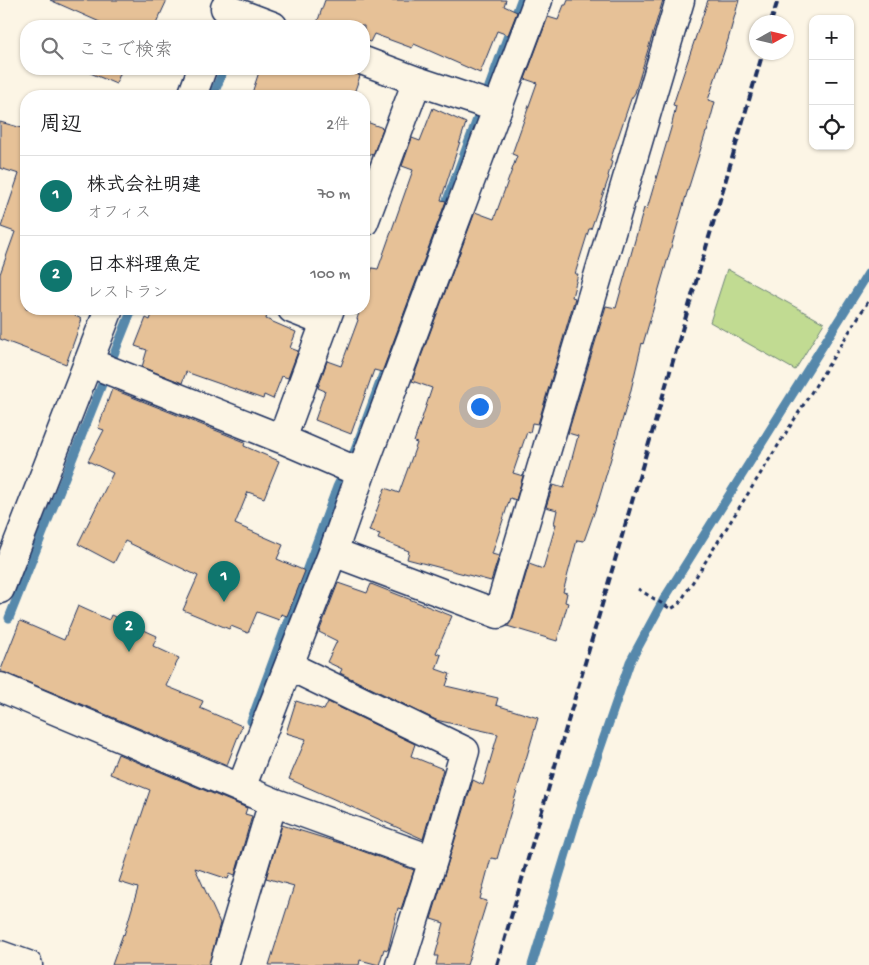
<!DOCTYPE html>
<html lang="ja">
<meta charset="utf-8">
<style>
:root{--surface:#fff;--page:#f6f6f6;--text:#202124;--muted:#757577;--line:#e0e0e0;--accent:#0f766e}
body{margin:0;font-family:"Gochi Hand","Klee One",sans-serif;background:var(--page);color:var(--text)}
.controls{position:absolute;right:15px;top:15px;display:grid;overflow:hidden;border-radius:10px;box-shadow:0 1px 4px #0004}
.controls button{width:45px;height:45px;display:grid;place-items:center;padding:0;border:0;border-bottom:1px solid var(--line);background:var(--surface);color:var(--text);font:25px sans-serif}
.compass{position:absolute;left:749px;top:15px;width:45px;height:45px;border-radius:50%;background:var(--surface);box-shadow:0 1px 4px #0004;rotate:82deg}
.you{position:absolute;left:479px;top:406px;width:18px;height:18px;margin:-12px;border:4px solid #fff;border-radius:50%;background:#1a73e8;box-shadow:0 0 0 8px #1a73e833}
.badge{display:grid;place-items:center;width:32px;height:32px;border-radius:50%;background:var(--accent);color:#fff;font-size:16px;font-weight:700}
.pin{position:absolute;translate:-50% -41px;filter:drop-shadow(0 1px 2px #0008)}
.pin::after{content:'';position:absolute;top:26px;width:18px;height:15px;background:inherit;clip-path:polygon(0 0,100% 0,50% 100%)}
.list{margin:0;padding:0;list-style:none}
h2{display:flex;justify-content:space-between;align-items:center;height:65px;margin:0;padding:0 20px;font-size:21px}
h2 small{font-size:16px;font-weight:400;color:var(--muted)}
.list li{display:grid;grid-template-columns:32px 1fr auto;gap:15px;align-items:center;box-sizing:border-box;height:80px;padding:0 20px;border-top:1px solid var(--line)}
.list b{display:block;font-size:19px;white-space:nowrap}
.list p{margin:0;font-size:16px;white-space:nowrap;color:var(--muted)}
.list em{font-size:16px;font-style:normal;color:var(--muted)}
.icon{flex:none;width:28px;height:28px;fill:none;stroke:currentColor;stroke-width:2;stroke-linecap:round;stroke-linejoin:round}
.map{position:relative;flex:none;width:869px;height:965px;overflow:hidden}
.search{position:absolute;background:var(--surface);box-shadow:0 1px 4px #0004;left:20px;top:20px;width:350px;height:55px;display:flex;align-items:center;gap:12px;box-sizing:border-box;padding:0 18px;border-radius:20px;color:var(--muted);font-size:19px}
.panel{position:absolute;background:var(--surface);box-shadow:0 1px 4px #0004;left:20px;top:90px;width:350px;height:225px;border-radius:20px}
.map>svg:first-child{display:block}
.green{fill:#c1db92;stroke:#6e8578}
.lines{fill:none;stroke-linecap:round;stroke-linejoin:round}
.stream{stroke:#5688ab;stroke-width:9}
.building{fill:#e6c197;stroke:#1b2f5e}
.minor-casing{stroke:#1b2f5e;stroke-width:31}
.path{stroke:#1b2f5e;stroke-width:3;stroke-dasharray:4 4;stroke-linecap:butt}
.minor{stroke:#fcf5e5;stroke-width:28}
.rail{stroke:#1b2f5e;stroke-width:4;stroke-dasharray:8 4;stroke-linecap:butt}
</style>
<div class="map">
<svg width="869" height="965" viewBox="0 0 869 965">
<rect width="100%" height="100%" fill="#fcf5e5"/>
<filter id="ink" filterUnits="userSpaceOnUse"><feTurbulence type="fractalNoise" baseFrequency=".02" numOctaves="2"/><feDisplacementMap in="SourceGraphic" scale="10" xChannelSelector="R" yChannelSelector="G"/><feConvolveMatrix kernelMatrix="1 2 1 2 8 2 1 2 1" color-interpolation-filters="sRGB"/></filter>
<g filter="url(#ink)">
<path class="green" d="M727,269L824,323L795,370L710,322Z"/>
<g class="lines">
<path class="stream" d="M213,96L224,69
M9,618L132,309
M251,721L337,487L355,450L521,0
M532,965L583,798L630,662L664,599L869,272"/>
</g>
<path class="building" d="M50,0H167L155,26H100L102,23Z
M325,0H506L504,6L517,12L508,35L497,31L480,73L414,44L412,48L374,34L370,42L364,40V26H326L317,23Z
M568,0H663L635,93L631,99L610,161L612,162L608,176L609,177L591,229H589L575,274H578L572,297L575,298L538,424L532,423L530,433L527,432L513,473L523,476L516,500L510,498L493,551L492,554L499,556L491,581L407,559L409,551L378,539L380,534L369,531L385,488L399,493L417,443L414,442L432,388L412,381L475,212L494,219L517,156L512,154L537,83L525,79L548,17L558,20L564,5H566Z
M708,0H739L728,40L708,100L715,102L707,132H706L686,196L643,344L642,343L630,394L599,499L584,541L577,540L563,592L567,593L565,602L568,603L557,641L507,626L513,618L529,564L543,569L556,524H554L557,510L546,507L553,485L564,488L578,436L568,433L606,306L616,308L644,208L647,209L671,128L676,106L673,105Z
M81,69H122L116,84Z
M260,69H351L360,76L353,96H251Z
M433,108L466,123L441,200L446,201L382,372L374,370L351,434L315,420L325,391L318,388L327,361L341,366L358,320L357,319L360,309H364V296L372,268L378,269L413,170L402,166L412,138L420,141Z
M364,121L383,128L373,155L364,152Z
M0,122L26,129V309H77L75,316L82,319L66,364L0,339V274L15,232L1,227L19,174L0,168Z
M154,309H250L267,315L266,319L296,332L290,348L298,351L288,378L282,376L273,399L264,395L263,399L186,372L182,383L142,367L147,350L135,346L146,318L150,320Z
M112,389L245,442L244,446L279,461L264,498L248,492L235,524L283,545L277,559L305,571L287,616L281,614L279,620L257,612L248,633L231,626L229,629L183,610L198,576L125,541L114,563L78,544L113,473L88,461L104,430L98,428Z
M338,583L367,593L371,584L452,616L436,653L441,655L436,669L450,674L446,686L498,698L496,705L538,718L497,859L491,858L480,899L487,901L467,965H436L438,956H435L444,923L431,919L473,780L483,785L498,734L436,720L340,673L342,669L327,662L337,641L319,632Z
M78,606L109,620L111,615L157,636L153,646L179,658L166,686L203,701L200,708L242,726L227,765L6,673L0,672L20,621L64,640Z
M296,701L324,710L328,702L415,744L411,756L443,769L423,839L289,779L306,739L286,733Z
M118,754L247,808L245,814L252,816L235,875L230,873L228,879L195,868L220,923L209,965H112L123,934L124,935L138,888L119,882L150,790L110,774Z
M282,825L343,844L414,870L401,909L398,908L388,950L384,949L379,965L360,960L359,965H269L294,886L266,878Z"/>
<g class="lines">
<defs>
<path id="minor" d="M538,0L361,473L333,552L498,614L680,0
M225,8L273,26
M364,61L417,81L364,222
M417,81L498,108
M192,96L202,69
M292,309L325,322
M88,362L282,439L330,309
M282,439L361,473
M0,589L109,309
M289,666L465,751L433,860
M0,687L273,802L433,860L400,965
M241,788L333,552
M0,955L28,965
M224,965L273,802"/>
</defs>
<use href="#minor" class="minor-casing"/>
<path class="path" d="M638,589L671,609L679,604L869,300"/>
<use href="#minor" class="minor"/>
<path class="rail" d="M771,22L778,0
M497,965L763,52"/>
</g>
</g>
</svg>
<div class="controls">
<button>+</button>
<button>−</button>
<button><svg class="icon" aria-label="locate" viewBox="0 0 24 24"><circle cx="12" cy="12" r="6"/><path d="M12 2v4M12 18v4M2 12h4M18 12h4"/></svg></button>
</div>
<svg class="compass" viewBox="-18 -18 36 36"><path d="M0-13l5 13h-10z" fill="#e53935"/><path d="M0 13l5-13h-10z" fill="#757577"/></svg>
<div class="you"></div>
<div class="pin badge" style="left:224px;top:602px">1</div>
<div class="pin badge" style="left:129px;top:652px">2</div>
<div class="search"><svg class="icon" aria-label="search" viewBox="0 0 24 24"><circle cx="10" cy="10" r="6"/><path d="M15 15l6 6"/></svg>ここで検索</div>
<section class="panel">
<h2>周辺<small>2件</small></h2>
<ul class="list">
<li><span class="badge">1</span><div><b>株式会社明建</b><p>オフィス</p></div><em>70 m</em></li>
<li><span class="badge">2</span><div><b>日本料理魚定</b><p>レストラン</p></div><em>100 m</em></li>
</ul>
</section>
</div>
